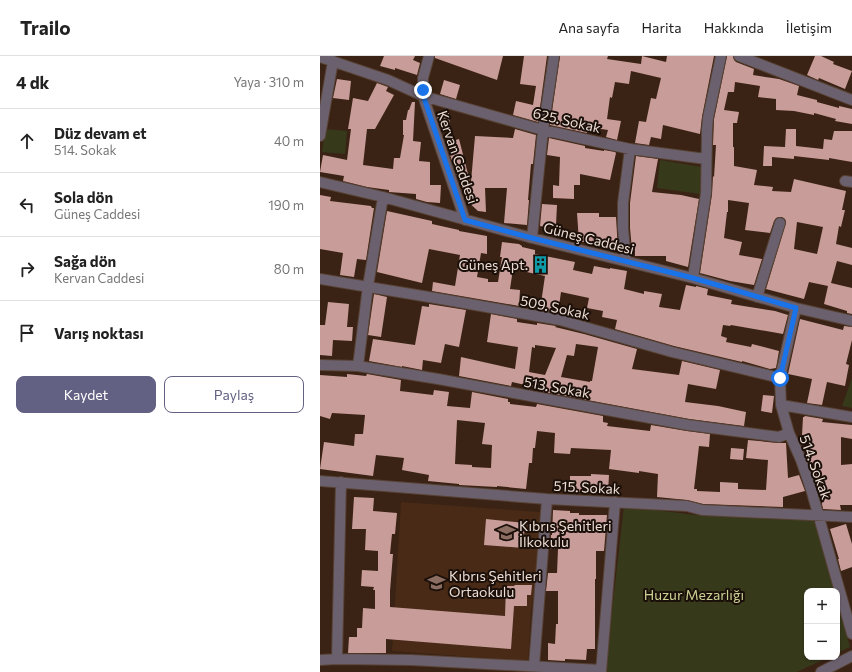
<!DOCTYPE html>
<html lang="tr">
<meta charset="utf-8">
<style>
:root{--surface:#fff;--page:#f6f6f6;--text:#222;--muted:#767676;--line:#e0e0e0;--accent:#636183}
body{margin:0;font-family:Commissioner,sans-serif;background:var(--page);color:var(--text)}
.controls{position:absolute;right:12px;bottom:12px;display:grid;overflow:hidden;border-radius:8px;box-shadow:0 1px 3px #0004}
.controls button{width:36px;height:36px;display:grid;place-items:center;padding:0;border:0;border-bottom:1px solid var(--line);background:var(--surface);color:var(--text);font:20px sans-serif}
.stop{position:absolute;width:12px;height:12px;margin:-9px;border:3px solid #1a73e8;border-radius:50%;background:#fff}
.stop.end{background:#1a73e8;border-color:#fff;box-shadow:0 1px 4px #0008}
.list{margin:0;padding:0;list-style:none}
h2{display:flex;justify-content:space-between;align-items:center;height:52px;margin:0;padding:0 16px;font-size:17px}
h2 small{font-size:13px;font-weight:400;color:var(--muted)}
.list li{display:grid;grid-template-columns:26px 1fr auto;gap:12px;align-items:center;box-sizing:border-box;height:64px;padding:0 16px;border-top:1px solid var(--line)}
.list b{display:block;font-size:15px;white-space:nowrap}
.list p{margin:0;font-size:13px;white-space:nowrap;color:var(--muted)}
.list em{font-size:13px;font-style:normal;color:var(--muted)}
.actions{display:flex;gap:8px;padding:12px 16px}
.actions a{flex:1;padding:9px 0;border:1px solid var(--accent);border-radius:8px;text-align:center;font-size:14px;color:var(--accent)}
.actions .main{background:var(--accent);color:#fff}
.icon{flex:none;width:22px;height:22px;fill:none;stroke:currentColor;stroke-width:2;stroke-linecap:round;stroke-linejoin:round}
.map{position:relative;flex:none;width:532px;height:616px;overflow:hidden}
header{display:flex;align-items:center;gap:24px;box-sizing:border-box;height:56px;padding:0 20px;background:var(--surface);border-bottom:1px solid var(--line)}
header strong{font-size:19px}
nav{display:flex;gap:22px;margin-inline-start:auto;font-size:14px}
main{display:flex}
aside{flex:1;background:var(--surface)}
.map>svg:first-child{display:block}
.built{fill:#482a17}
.green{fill:#37391b}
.building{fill:#c89c99;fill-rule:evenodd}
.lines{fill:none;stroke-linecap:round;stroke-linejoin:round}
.minor-casing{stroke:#574133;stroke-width:12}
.minor{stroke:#6b606d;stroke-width:10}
.route{stroke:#1a73e8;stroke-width:5}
.labels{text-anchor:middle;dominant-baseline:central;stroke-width:4;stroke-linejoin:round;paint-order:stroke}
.street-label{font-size:14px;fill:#edddd4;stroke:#1a0f09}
.poi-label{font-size:14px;fill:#edddd4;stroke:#1a0f09;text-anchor:start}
.park-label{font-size:14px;fill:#cbd192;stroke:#1a0f09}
</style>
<header>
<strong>Trailo</strong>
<nav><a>Ana sayfa</a><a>Harita</a><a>Hakkında</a><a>İletişim</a></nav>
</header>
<main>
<aside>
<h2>4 dk<small>Yaya · 310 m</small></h2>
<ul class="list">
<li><svg class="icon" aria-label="ahead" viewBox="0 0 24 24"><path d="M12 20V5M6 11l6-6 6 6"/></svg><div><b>Düz devam et</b><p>514. Sokak</p></div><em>40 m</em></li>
<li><svg class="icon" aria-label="left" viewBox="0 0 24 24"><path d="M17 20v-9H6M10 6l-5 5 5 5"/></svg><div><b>Sola dön</b><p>Güneş Caddesi</p></div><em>190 m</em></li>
<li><svg class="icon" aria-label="right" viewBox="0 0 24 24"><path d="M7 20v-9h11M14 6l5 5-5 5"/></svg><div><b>Sağa dön</b><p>Kervan Caddesi</p></div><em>80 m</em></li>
<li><svg class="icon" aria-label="arrive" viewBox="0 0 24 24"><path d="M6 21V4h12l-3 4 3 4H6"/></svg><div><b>Varış noktası</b></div></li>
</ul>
<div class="actions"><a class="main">Kaydet</a><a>Paylaş</a></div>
</aside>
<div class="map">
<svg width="532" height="616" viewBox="0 0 532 616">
<rect width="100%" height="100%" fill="#3a2314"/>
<path class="built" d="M81,446L220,456L215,528L211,554L208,605L72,595Z"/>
<path class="green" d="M5,73L27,75L25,98L2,96Z
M340,104L382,111L380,138L337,132Z
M532,322V352L522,350Z
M304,450L375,459L494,464L514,535H487V601H509L477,616H285Z
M517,545L530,591L517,597Z"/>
<path class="building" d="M64,0H95L93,4L100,7L97,19L75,12V14L60,10Z
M115,0H183L177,24L115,2Z
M204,0H227L218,66L193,59L196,45L213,49L216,30L200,28Z
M240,0H288L287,3L321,8L322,0L346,6L347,0H394L382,61L380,78L343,69L341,83L331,81L329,89L315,87L319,65L326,66L331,42L336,43L341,22L311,15L309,28L295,26L292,42L290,41L287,63L301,65L297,84L286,81L288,74L268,71L267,77L230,69Z
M407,0H413L414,4L416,6L434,13L433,19L459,23L479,30L477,39L497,44V46L519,52V50L532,53V68L515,65L516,63L494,57V59L474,55L456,54V43L438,41L440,30L415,26L414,36H408L404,54L419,56L417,67H413V91H414V110L437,114L434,129L453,131L452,135L471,136L474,123L526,135L522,154H525L521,171L519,170L516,188L532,192V209L517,205L511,227L532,232V258L527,257V255L504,248L508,230L489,226L484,243L446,233L466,166L465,163L462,161H459L456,162L454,165L450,177L425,174L429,147L408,144V156H407L404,182L422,186L419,199L442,203L434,229L410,225L380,217L392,138L393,120L394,121L396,89H393L394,63ZM477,166L503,171L497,198L474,193Z
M495,0H501L514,6L513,8L532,15L525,33L499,22L498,24L487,19Z
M17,23L31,25L29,44L13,42Z
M124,24L140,29L136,43L120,38Z
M57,27L68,31L66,35L74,39L55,73H47L43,109L73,113L74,102H80L84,79H83V64H86L88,54H89L92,46H95L93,85L101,86L99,105L110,106V129H121L120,147L107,146L96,143V138L69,136V134L47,131L23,125L24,120L0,116L3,99L27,104L31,73H28L33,42L48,45Z
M129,57L130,70L120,69L116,58Z
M195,73L216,79L213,108H211L208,144H209L207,169L184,167L187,132H165L166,156L158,155L146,144V138L150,137L155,80L193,82Z
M466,73H476V90L503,93L504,83L512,84L514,75H532V106L509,102V104L474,100V103L452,101V110H443L444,90L465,91Z
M229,82L265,90V92L284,95V94L295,96L296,97L290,124L260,118V129H254V143L233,142V129L239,130L240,101L227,99Z
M139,83L150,126L139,125L126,87Z
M316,100L338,103L332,136L361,139L379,143L368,211L346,205V200H315V194H312L310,172V147Z
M0,139L11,141L10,145L51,150L52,152H54L46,204L37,203L34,221L20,219L23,197L0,193Z
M222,148L237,149L236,169L227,168L226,171L220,170Z
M67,155L112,165V168L139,174V175L167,180V198L161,197L157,221L168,223V226H178L182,201H180L182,186L199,188L202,190V191L215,194V198L255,206L253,214L272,218L274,210L290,213V212L307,215L304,233L324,238V235L342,238L339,251L360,254L366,229L376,231V230L388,233L387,239L412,244L411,248L455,255L468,259L463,278L411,269L410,270L403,269L401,280L407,282L406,286L431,291L432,288L459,295L456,312L450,313L422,305V306L354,290L295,273L297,264L282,261L283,255L267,252L269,242L241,236L238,257L220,254L225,220L193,213L190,233L200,234L199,250L112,235L113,226L135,230L140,199L109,193L102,227L57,216Z
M257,157H279V161H296L298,194L282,193V186H259Z
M54,238L67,241L61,281L48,279Z
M8,246L29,248L27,271H33L32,285L13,284L12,300L0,299V269H5Z
M109,248L146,254L139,291L125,288L121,307L103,304L102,314L82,310V311L49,305L53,283L95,289L102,250L109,251Z
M171,258L197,263V266L217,269V267L236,270L235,271L264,278L317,293L312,313L359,319L362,305L400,314L396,333L368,328L365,346L398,350L426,356L424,370L369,363L219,335V332L192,326L191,330L139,320L141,301L195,313L198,291L167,286ZM256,288L278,291L272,325H270V326L241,321L247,299L254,300ZM215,289L236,292L225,319L209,316L212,291L215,292Z
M480,263L523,274L524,270L532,271V284L526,308L529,309L525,330L507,326L502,349L487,347L492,323L468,318Z
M27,318L46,320L47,318L81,324L80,335L113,339L114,334L129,336L127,350L150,352L152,336L188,343V346H190V348L216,351L217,348L283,360V366L288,367L287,370L330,375L331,369L367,375L390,378L389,391L379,390L374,433H377V435L400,436V426L418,427V433L446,434L448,404L426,402L428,384L458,387H466L468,422L479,419L485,435L463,441V451L383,448L367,444L337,441L338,418L319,415V417L289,413L291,394L251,392L250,398L234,397L235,377L217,375L215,392H213L212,407H209L206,433L177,430V431L139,429V428L108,425L109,419L82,414L84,402L56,399L53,420L0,413L4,386L34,390L35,378H43L45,359L12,357L10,363L0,360V319L27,321ZM137,364L165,367L162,388L172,389L171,412L152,411V409L135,408Z
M443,339L454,340L452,357L441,355Z
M485,360L503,363L502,366L532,369V383L521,381V409L532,408V449H520L521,454L503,453L502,448V438H499L490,409L489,380L482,379L483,361H484Z
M411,392L424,393L423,404L410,403Z
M271,418L289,419L288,437L263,436H250V420H271Z
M34,441L54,442L53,455L77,457L75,478H72L70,498H73L70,535V551L185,560L186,530H194L195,529H212L211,539H207V550H194L191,593L66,583V597H28L29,581H37V572H42L43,552L55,553V534H53L54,531L41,530L42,514L58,515V495L45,494L46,473H32Z
M233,454L250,455V457H259V459H287L284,495H276V523H275V593H267L266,604L245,603V605L228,604V587L235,588L236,568H238V535H226L228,517H237L238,493H230L231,479H232Z
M166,463L205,467L203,492L164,489Z
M526,468L532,488V511L521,515L518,503H519L510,473Z"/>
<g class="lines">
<defs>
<path id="minor" d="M109,0L103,22V40L145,164
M419,0L532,44
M0,1L68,24L103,40L223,74L310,93L386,103
M0,80L13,5
M525,125L532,126
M0,126L63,141L212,182L373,222L476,252L532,265
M212,182L223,74L234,0
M306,205L303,172V147L310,93
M373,222L386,137L387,73L388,62L401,0
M0,223L121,243L240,264L352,296L460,322
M437,241L460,167
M476,252L460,322L461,349L469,377L481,404L491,433L532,578
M0,309L38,310L118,323L368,369L459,381L469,377
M38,310L48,230L63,141
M461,349L532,361
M0,425L227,443L367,450L382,454L532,461
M17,603L21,426
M0,604L17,603L91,604L281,614
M214,610L227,443
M281,616L295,446
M501,616L532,600"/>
</defs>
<use href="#minor" class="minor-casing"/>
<use href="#minor" class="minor"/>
</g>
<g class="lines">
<path class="route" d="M103,34L105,45L145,164L212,182L373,222L476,252L460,322"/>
</g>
<defs>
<symbol id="building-bare" viewBox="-9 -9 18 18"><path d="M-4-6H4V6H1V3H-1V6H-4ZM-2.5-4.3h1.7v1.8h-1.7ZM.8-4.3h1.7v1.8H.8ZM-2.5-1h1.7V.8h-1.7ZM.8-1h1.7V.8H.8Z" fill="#0f9aa8" stroke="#1a0f09" stroke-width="2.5" paint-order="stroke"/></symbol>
<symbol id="school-bare" viewBox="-9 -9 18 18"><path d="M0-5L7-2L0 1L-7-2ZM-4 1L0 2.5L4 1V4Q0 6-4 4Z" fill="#8d6e63" stroke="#1a0f09" stroke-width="2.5" paint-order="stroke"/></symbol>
</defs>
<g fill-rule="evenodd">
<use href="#building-bare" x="208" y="196" width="25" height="25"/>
<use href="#school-bare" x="174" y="464" width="25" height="25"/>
<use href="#school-bare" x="104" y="514" width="25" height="25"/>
</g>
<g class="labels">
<g class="street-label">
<text transform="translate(247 64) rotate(13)">625. Sokak</text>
<text transform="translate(138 101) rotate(71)">Kervan Caddesi</text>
<text transform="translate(269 182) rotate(14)">Güneş Caddesi</text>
<text transform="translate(235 251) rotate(12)">509. Sokak</text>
<text transform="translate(237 331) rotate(10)">513. Sokak</text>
<text transform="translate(496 411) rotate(70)">514. Sokak</text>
<text transform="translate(267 431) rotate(3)">515. Sokak</text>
</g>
<g class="poi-label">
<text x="208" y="208" text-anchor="end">Güneş Apt.</text>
<text x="199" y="469">Kıbrıs Şehitleri<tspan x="199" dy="16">İlkokulu</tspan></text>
<text x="129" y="519">Kıbrıs Şehitleri<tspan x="129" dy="16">Ortaokulu</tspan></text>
</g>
<g class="park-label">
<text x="374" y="538">Huzur Mezarlığı</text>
</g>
</g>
</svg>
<div class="controls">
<button>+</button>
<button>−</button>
</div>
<div class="stop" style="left:460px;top:322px"></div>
<div class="stop end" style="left:103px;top:34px"></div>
</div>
</main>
